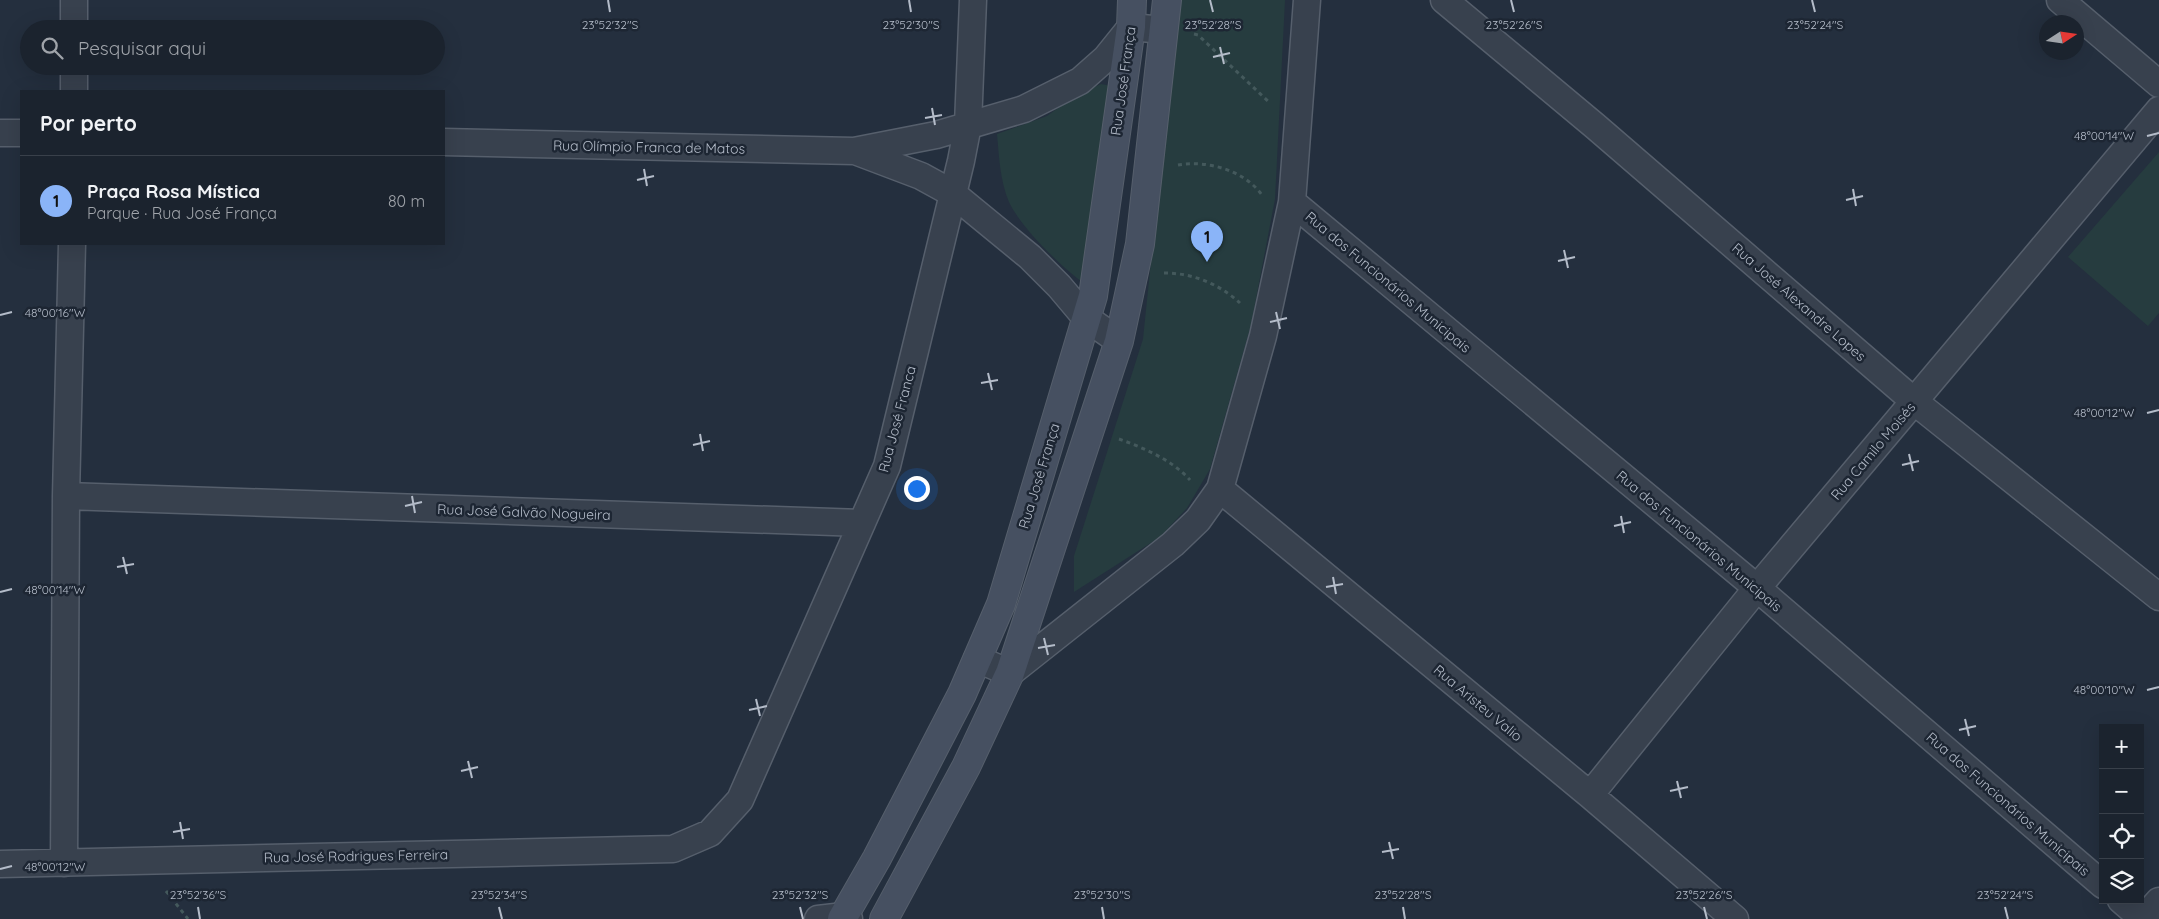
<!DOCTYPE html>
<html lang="pt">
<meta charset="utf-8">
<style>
:root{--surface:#1b232e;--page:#282f3a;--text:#f1f3f6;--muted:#a0a4aa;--line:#39404a;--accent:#8ab4f8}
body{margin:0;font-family:Quicksand,sans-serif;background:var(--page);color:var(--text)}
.controls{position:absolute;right:15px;bottom:15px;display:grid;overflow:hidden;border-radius:0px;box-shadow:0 5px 20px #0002}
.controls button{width:45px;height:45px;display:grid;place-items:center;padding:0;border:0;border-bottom:1px solid var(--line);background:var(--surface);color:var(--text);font:25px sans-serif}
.compass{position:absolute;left:2039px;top:15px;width:45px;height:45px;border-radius:50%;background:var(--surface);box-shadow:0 5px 20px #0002;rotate:78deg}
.you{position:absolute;left:916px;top:488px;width:18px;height:18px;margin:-12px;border:4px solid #fff;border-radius:50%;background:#1a73e8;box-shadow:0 0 0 8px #1a73e833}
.badge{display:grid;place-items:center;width:32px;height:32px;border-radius:50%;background:var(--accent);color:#111;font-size:16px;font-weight:700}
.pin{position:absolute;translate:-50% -41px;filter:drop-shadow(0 1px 2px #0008)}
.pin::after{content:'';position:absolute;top:26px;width:18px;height:15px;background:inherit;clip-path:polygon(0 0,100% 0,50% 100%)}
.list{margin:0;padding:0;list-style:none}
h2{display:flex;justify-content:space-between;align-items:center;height:65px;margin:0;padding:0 20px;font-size:21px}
h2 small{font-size:16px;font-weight:400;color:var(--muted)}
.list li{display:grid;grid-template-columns:32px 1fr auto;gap:15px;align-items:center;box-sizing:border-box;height:90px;padding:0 20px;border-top:1px solid var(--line)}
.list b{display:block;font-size:19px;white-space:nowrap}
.list p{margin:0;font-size:16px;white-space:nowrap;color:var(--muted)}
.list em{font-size:16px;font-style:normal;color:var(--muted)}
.icon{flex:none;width:28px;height:28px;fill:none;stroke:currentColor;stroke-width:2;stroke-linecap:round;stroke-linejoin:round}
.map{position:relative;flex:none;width:2159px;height:919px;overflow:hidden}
.search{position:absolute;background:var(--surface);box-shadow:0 5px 20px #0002;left:20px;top:20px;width:425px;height:55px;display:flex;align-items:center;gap:12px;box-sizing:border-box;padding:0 18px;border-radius:28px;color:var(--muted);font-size:19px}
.panel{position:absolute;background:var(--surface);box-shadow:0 5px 20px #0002;left:20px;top:90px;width:425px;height:155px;border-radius:0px}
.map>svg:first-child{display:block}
.green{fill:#263c3f}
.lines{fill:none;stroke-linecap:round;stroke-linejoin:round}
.street-casing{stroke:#565f6c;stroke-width:29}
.secondary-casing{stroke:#565f6c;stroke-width:30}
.path{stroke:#44595c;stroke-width:3;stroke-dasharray:4 4;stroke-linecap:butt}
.street{stroke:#38414e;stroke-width:26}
.secondary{stroke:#465061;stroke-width:28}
.ticks{fill:none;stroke:#b4bcc9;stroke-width:2}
.labels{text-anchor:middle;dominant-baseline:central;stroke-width:5;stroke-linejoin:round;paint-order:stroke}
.street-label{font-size:14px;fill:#b4bcc9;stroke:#1d2633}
.ticks-label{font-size:12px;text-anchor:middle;fill:#b4bcc9;stroke:#1d2633;stroke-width:5;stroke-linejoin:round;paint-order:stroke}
</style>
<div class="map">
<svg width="2159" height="919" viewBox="0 0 2159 919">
<rect width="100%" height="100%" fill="#242f3e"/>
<path class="green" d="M1178,0H1285L1275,199L1251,325L1210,469L1187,508L1160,537L1074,592V556L1143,339Z
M1101,84L1112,86L1088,261L1081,281C1059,265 1020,226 1009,202C1000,181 999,156 997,134L1047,116L1076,95Z
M2159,152V313L2148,326L2068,257Z"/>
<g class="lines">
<defs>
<path id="street" d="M1444,0L1595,126L1915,402L2159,597
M2060,0L2159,84
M74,29V0
M74,91V66
M0,133H21
M444,142L854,151L936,135L1024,109L1080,81L1106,58L1131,27L1163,30
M855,151L921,176L952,193L1030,257L1059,286L1086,318L1119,341
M1292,202L1757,588L2103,885
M1220,489L1590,795L1735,919
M66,496L862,523
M977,659L1010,673L1173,544L1198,520L1220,489L1263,336L1292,202L1307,0
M1590,795L1757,588L2159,110
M64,863L66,496L72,244
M0,864L673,849L710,833L740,800L887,466L961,161L968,125L973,0
M2121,900L2143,919
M818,919L844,916L849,919
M2143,919L2159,901"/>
<path id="secondary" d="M842,919L877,858L962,694L1001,604L1093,296L1131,27L1132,0
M884,919L966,767L1010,673L1119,341L1140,244L1167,0"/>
</defs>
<use href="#street" class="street-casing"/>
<use href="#secondary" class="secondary-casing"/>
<path class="path" d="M1194,34L1198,35L1270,103
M1178,165C1207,160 1244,170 1262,195
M1164,273C1193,273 1219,284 1240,303
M1119,439C1144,448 1172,460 1190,480
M166,891L188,919"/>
<use href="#street" class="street"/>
<use href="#secondary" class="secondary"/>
</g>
<path class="ticks" d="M608,0L610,12M909,0L911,12M1210,0L1213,12M1511,0L1514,12M1812,0L1815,12M1220,47L1224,64M1213,57L1230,53M932,108L935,125M925,118L942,115M2147,136L2159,133M644,169L647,186M637,180L654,176M1853,189L1856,206M1846,200L1863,196M1564,250L1568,268M1558,261L1575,257M1276,312L1280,329M0,315L12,312M1270,322L1287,318M988,373L992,390M981,383L998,380M2147,413L2159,410M700,434L703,451M693,445L710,441M1909,454L1913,471M1902,465L1919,461M412,496L415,513M405,506L422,502M1621,516L1624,533M1614,526L1631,522M123,557L127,574M117,567L134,564M1333,577L1336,594M1326,587L1343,584M0,592L12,589M1044,638L1048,655M1038,648L1055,645M2147,690L2159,687M756,699L760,716M749,710L767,706M1965,719L1969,736M1959,730L1976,726M468,761L472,778M461,771L478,767M1677,781L1681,798M1670,791L1688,787M180,822L183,839M173,832L190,829M1389,842L1393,859M1382,852L1399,849M0,869L12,866M198,907L200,919M499,907L502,919M800,907L803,919M1102,907L1104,919M1403,907L1405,919M1704,907L1707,919M2005,907L2008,919"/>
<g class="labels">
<g class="street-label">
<text transform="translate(1123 81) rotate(-82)">Rua José França</text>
<text transform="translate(649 147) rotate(1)">Rua Olímpio Franca de Matos</text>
<text transform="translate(1388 282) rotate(40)">Rua dos Funcionários Municipais</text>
<text transform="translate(1799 302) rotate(41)">Rua José Alexandre Lopes</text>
<text transform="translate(897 419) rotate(-75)">Rua José Franca</text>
<text transform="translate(1873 451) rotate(-50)">Rua Camilo Moisés</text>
<text transform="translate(1039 476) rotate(-73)">Rua José França</text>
<text transform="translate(524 512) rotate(2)">Rua José Galvão Nogueira</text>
<text transform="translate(1699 541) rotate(40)">Rua dos Funcionários Municipais</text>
<text transform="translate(1478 703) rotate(40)">Rua Aristeu Valio</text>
<text transform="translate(2008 804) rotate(41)">Rua dos Funcionários Municipais</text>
<text transform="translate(356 856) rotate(-1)">Rua José Rodrigues Ferreira</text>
</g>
</g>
<g class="ticks-label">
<text x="610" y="29">23°52'32"S</text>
<text x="911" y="29">23°52'30"S</text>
<text x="1213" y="29">23°52'28"S</text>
<text x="1514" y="29">23°52'26"S</text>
<text x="1815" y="29">23°52'24"S</text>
<text x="2104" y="140">48°00'14"W</text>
<text x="55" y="317">48°00'16"W</text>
<text x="2104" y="417">48°00'12"W</text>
<text x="55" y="594">48°00'14"W</text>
<text x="2104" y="694">48°00'10"W</text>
<text x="55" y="871">48°00'12"W</text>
<text x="198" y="899">23°52'36"S</text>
<text x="499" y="899">23°52'34"S</text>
<text x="800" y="899">23°52'32"S</text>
<text x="1102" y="899">23°52'30"S</text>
<text x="1403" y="899">23°52'28"S</text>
<text x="1704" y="899">23°52'26"S</text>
<text x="2005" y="899">23°52'24"S</text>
</g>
</svg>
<div class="controls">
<button>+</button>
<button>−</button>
<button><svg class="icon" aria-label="locate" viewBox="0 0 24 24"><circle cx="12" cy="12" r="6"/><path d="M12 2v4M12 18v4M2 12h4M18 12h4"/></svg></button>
<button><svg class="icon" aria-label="layers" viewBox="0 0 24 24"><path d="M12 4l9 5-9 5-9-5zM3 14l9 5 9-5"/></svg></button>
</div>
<svg class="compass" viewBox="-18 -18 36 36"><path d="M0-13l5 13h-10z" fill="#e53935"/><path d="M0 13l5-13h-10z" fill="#a0a4aa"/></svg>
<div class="you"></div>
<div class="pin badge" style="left:1207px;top:262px">1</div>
<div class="search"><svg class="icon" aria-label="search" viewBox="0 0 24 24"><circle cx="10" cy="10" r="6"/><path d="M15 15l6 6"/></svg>Pesquisar aqui</div>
<section class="panel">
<h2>Por perto<small></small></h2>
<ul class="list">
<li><span class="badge">1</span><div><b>Praça Rosa Mística</b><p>Parque · Rua José França</p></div><em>80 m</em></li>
</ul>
</section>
</div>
